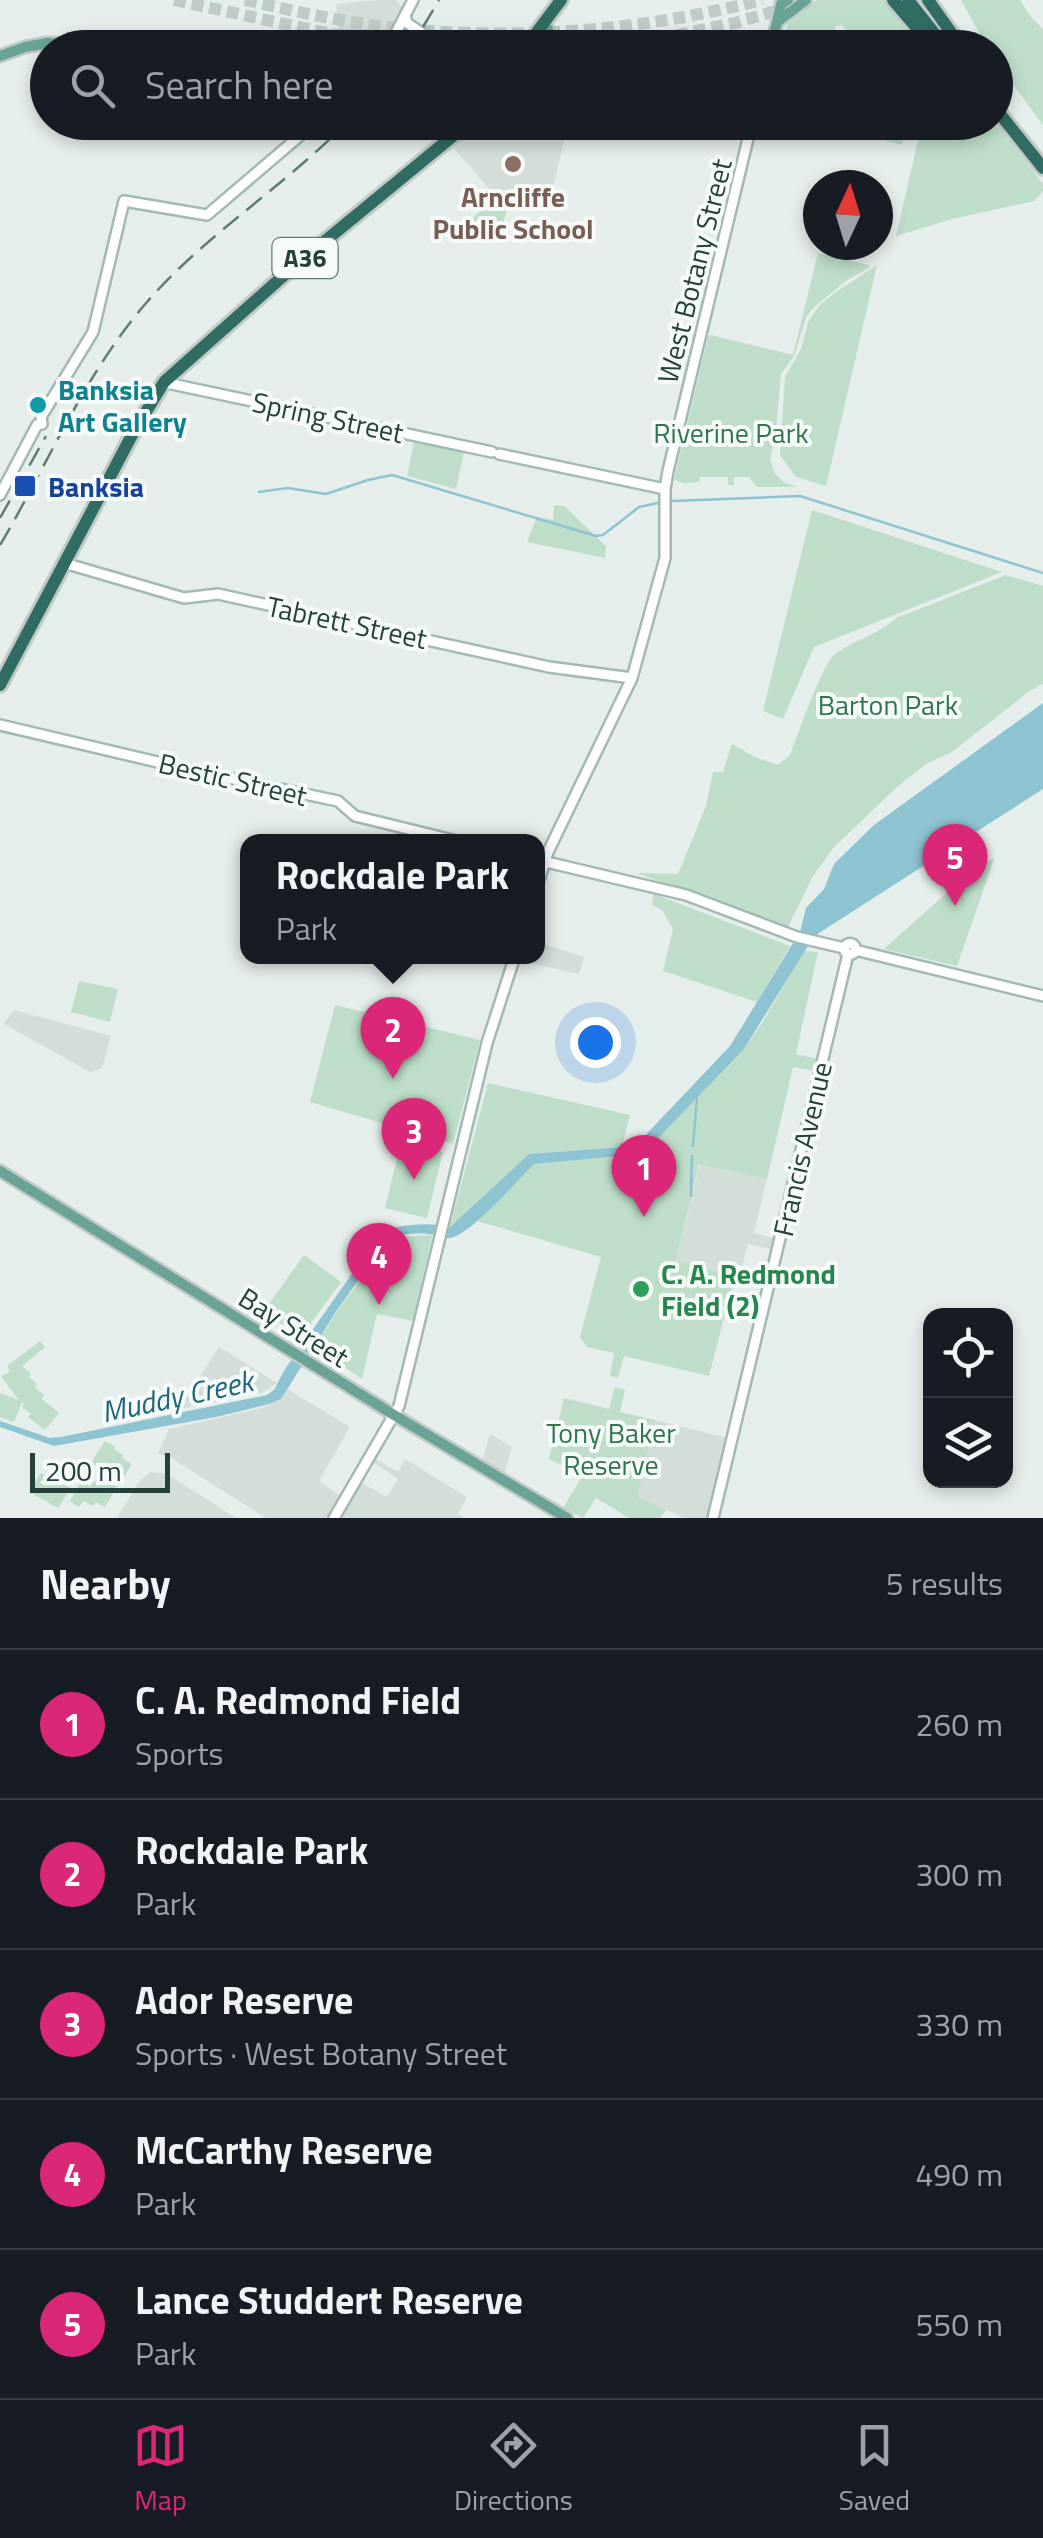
<!DOCTYPE html>
<meta charset="utf-8">
<style>
:root{--surface:#171b24;--page:#20242c;--text:#f1f3f6;--muted:#9ea1a6;--line:#363941;--accent:#db2777}
body{margin:0;font-family:"Titillium Web",sans-serif;background:var(--page);color:var(--text)}
.controls{position:absolute;right:30px;bottom:30px;display:grid;overflow:hidden;border-radius:20px;box-shadow:0 5px 15px #0003}
.controls button{width:90px;height:90px;display:grid;place-items:center;padding:0;border:0;border-bottom:2px solid var(--line);background:var(--surface);color:var(--text);font:50px sans-serif}
.compass{position:absolute;left:803px;top:170px;width:90px;height:90px;border-radius:50%;background:var(--surface);box-shadow:0 5px 15px #0003;rotate:4deg}
.scale{position:absolute;left:30px;bottom:25px;width:140px;box-sizing:border-box;padding-left:10px;border:5px solid #24403a;border-top:0;font-size:28px;line-height:35px;white-space:nowrap;color:#24403a;-webkit-text-stroke:8px #f6faf8;paint-order:stroke}
.you{position:absolute;left:595px;top:1042px;width:35px;height:35px;margin:-25px;border:8px solid #fff;border-radius:50%;background:#1a73e8;box-shadow:0 0 0 15px #1a73e833}
.badge{display:grid;place-items:center;width:65px;height:65px;border-radius:50%;background:var(--accent);color:#fff;font-size:32px;font-weight:700}
.pin{position:absolute;translate:-50% -82px;filter:drop-shadow(0 2px 5px #0008)}
.pin::after{content:'';position:absolute;top:52px;width:35px;height:30px;background:inherit;clip-path:polygon(0 0,100% 0,50% 100%)}
.popup{position:absolute;left:240px;top:834px;width:305px;height:130px;box-sizing:border-box;display:grid;place-content:center;border-radius:20px;background:var(--surface);filter:drop-shadow(0 2px 8px #0005);font-size:32px;white-space:nowrap;color:var(--muted)}
.popup b{font-size:38px;color:var(--text)}
.popup::after{content:'';position:absolute;left:50%;top:100%;margin-left:-20px;border:20px solid transparent;border-top-color:var(--surface)}
.list{margin:0;padding:0;list-style:none}
h2{display:flex;justify-content:space-between;align-items:center;height:130px;margin:0;padding:0 40px;font-size:42px}
h2 small{font-size:32px;font-weight:400;color:var(--muted)}
.list li{display:grid;grid-template-columns:65px 1fr auto;gap:30px;align-items:center;box-sizing:border-box;height:150px;padding:0 40px;border-top:2px solid var(--line)}
.list b{display:block;font-size:38px;white-space:nowrap}
.list p{margin:0;font-size:32px;white-space:nowrap;color:var(--muted)}
.list em{font-size:32px;font-style:normal;color:var(--muted)}
.icon{flex:none;width:55px;height:55px;fill:none;stroke:currentColor;stroke-width:2;stroke-linecap:round;stroke-linejoin:round}
.map{position:relative;flex:none;width:1043px;height:1518px;overflow:hidden}
.search{position:absolute;background:var(--surface);box-shadow:0 5px 15px #0003;left:30px;right:30px;top:30px;height:110px;display:flex;align-items:center;gap:25px;box-sizing:border-box;padding:0 35px;border-radius:55px;color:var(--muted);font-size:38px}
.sheet{height:880px;background:var(--surface)}
nav{display:flex;justify-content:space-around;align-items:center;box-sizing:border-box;height:140px;border-top:2px solid var(--line);background:var(--surface);font-size:28px;color:var(--muted)}
nav a{display:grid;justify-items:center;gap:5px}
nav .on{color:var(--accent)}
.map>svg:first-child{display:block}
.built{fill:#d3ded9}
.green{fill:#bedec9}
.water{fill:#8ec3d1}
.lines{fill:none;stroke-linecap:round;stroke-linejoin:round}
.stream{stroke:#8ec3d1;stroke-width:2.5}
.highway-tunnel{stroke:#becbc7;stroke-width:12;stroke-dasharray:12 6;stroke-linecap:butt}
.secondary-casing{stroke:#a3b9b3;stroke-width:14}
.primary-casing{stroke:#c2cac8;stroke-width:15}
.highway-casing{stroke:#c2cac8;stroke-width:18}
.secondary{stroke:#fff;stroke-width:9}
.primary{stroke:#6aa297;stroke-width:10}
.highway{stroke:#306c63;stroke-width:12}
.rail{stroke:#5f7b75;stroke-width:2.5;stroke-dasharray:20 10;stroke-linecap:butt}
.education-dot{fill:#8d6e63;stroke:#f6faf8;stroke-width:4}
.culture-dot{fill:#0f9aa8;stroke:#f6faf8;stroke-width:4}
.transit-dot{fill:#1a4fb4;stroke:#f6faf8;stroke-width:4}
.leisure-dot{fill:#2e9e5b;stroke:#f6faf8;stroke-width:4}
.labels{text-anchor:middle;dominant-baseline:central;stroke-width:8;stroke-linejoin:round;paint-order:stroke}
.shield{fill:#f6faf8;stroke:#637873;stroke-width:2.5}
.shield-label{font-size:25px;font-weight:bold;fill:#24403a}
.education-label{font-size:28px;font-weight:bold;fill:#785e54;stroke:#f6faf8}
.street-label{font-size:28px;fill:#24403a;stroke:#f6faf8}
.culture-label{font-size:28px;font-weight:bold;fill:#0d838f;stroke:#f6faf8;text-anchor:start}
.park-label{font-size:28px;fill:#2f764e;stroke:#f6faf8}
.transit-label{font-size:28px;font-weight:bold;fill:#164399;stroke:#f6faf8;text-anchor:start}
.leisure-label{font-size:28px;font-weight:bold;fill:#27864d;stroke:#f6faf8;text-anchor:start}
.water-label{font-size:30px;font-style:italic;fill:#1e667b;stroke:#f6faf8}
</style>
<div class="map">
<svg width="1043" height="1518" viewBox="0 0 1043 1518">
<rect width="100%" height="100%" fill="#e5eeea"/>
<path class="built" d="M376,0H396L402,7L391,30H339L336,4Z
M480,123H564L563,128L567,129L549,203L489,189L452,146Z
M538,942L584,957L579,974L521,961L522,957L538,956Z
M14,1010L111,1036L102,1068L90,1072L4,1024Z
M700,1163L767,1179L754,1233L777,1239L774,1250L748,1244L742,1266L734,1264L732,1272L767,1280L766,1283L676,1262Z
M219,1347L277,1383L261,1393L179,1409Z
M287,1389L350,1427L319,1481L340,1496L327,1518H266L173,1459L158,1454L169,1429L262,1408L281,1399Z
M655,1420L728,1438L708,1518H685L638,1498Z
M490,1434L512,1447L505,1473L483,1459Z
M376,1459L398,1472L405,1459L467,1497L458,1514L464,1518H341L362,1483L387,1497L398,1479L374,1463Z
M150,1472L167,1474L236,1518H117L138,1483Z"/>
<path class="green" d="M817,0H886L930,47H851L854,36L841,25L836,26L833,35L818,32L813,47L780,48C784,22 796,14 817,0Z
M961,0H1020L1030,16L1043,29V125L996,61V48L987,47Z
M849,123L907,122V123L902,145L858,133L860,125Z
M922,123H992L1002,130L1043,184V191L1034,201L952,219L896,236Z
M493,201L508,204L500,237L461,227Z
M818,253L869,265L870,267L846,281L812,309L806,318L794,356L781,374L776,430L770,459L775,474L785,483L798,487H757L749,477H734V485H728V477H700L699,482C689,482 682,486 674,479L708,337L711,335L793,355Z
M877,265L826,486L796,477L780,455L785,377L801,349L809,320L821,304L833,294Z
M414,441L464,452L456,489L407,476Z
M554,505L564,506L606,546L605,558L527,542L537,517L553,520Z
M812,510L1002,572L814,647L783,719L763,711Z
M1006,575L1043,586V684L1028,692L952,752L926,764L897,787L833,848L813,876L787,929L637,873L678,874L706,806L713,772H723L732,744L757,758L778,765L790,755C798,735 822,664 835,654C854,640 878,635 896,618Z
M994,859L957,966L884,949L980,863Z
M654,894L790,946L757,1002L663,971L673,929L662,910L652,905Z
M804,951L818,952L796,1054L817,1059L814,1071L793,1067L767,1179L699,1164L676,1261L735,1276L709,1376L624,1356L618,1378L610,1376L614,1353L587,1347L580,1337L601,1257L477,1221L534,1164L643,1154L744,1049L764,1020Z
M79,981L118,989L110,1022L71,1012Z
M335,1005L480,1040L453,1144L310,1102Z
M488,1083L630,1115L622,1147L529,1154L450,1227Z
M401,1142L443,1152L427,1218L385,1208Z
M430,1235L432,1236L413,1321L377,1314L362,1379L315,1346L335,1314L387,1244L396,1237Z
M304,1255L341,1282L300,1338L264,1311Z
M40,1341L45,1347L22,1366L31,1374L29,1377L37,1384L35,1388L44,1395L42,1399L59,1413L45,1430L28,1417L31,1414L22,1407L24,1404L22,1402L14,1422L0,1417V1393L19,1400L1,1377L10,1371L7,1366Z
M615,1387L625,1390L620,1412L655,1420L638,1497L666,1510L661,1518H629L596,1498L583,1518L563,1508L583,1475L549,1459L564,1398L609,1409Z
M105,1441L115,1447L114,1449L123,1455L122,1458L132,1464L120,1483L110,1478L112,1474L91,1463Z
M41,1473L71,1488L58,1508L29,1492Z
M81,1481L90,1486L95,1481L104,1486L108,1481L117,1487L105,1507L96,1502L93,1506L84,1501L79,1507L70,1501Z"/>
<path class="water" d="M1043,703V789L816,935L800,932L806,908L824,889L834,864L874,825Z
M793,943L808,946L744,1049L643,1154L534,1164C518,1180 470,1235 450,1238C440,1239 444,1237 435,1235C421,1232 399,1233 387,1240L335,1313L281,1399L269,1404L216,1417L54,1446L0,1427V1421L50,1438L61,1437L267,1395L274,1390L285,1369L382,1231C404,1224 428,1222 450,1227L529,1154L622,1147L639,1142L730,1046Z"/>
<g class="lines">
<path class="stream" d="M259,492L288,488L326,494L368,480L392,475L596,536L603,535L639,507L658,503
M673,501L800,496L1043,573
M407,1050L413,1049
M387,1053L398,1055
M693,1146L697,1097
M691,1196L692,1156"/>
<path class="highway-tunnel" d="M174,0L336,35
M245,0C285,9 325,18 365,24C497,43 633,33 762,0
M381,42L448,48
M569,48L672,36L735,23L813,0"/>
<defs>
<path id="secondary" d="M405,15L407,23L428,37
M388,48L413,0
M162,382L492,452
M499,454L665,489
M0,495L37,425L42,424L41,417L93,332L124,201L207,215L316,122
M64,563L184,598L218,594L549,667L632,678
M0,725L200,772L338,801L355,816L461,842
M538,860L686,895L797,937L844,948
M538,883L548,852L632,678L665,558V489L668,471L752,122
M844.5 949a5.5 5.5 0 1 1 11 0a5.5 5.5 0 1 1-11 0Z
M855,950L1043,996
M334,1518L399,1406L487,1043L515,956
M713,1518L848,954"/>
<path id="primary" d="M777,22L806,0
M548,29L549,40L558,48
M216,48L334,36L507,41L552,48
M771,48L781,4L788,0
M0,56L25,47L47,43L165,48
M0,1171L394,1415L567,1518"/>
<path id="highway" d="M893,0L934,48
M908,0L946,48
M928,0L962,48
M525,48L561,0
M996,109L1043,168
M0,685L132,435L164,382L291,269L470,122"/>
</defs>
<use href="#secondary" class="secondary-casing"/>
<use href="#primary" class="primary-casing"/>
<use href="#highway" class="highway-casing"/>
<use href="#secondary" class="secondary"/>
<use href="#primary" class="primary"/>
<use href="#highway" class="highway"/>
<path class="rail" d="M423,27L439,0
M398,48L400,45
M0,518L46,436
M0,545C48,464 85,373 147,302C206,234 284,187 347,122"/>
</g>
<circle class="education-dot" cx="513" cy="164" r="10"/>
<circle class="culture-dot" cx="38" cy="405" r="10"/>
<rect class="transit-dot" x="13" y="474" width="24" height="24" rx="5"/>
<circle class="leisure-dot" cx="641" cy="1289" r="10"/>
<g class="labels">
<rect class="shield" x="272.5" y="238" width="65" height="40" rx="8"/>
<g class="shield-label">
<text x="305" y="258">A36</text>
</g>
<g class="education-label">
<text x="513" y="196">Arncliffe<tspan x="513" dy="32">Public School</tspan></text>
</g>
<g class="street-label">
<text transform="translate(694 271) rotate(-76)">West Botany Street</text>
<text transform="translate(328 417) rotate(12)">Spring Street</text>
<text transform="translate(347 622) rotate(12)">Tabrett Street</text>
<text transform="translate(233 779) rotate(13)">Bestic Street</text>
<text transform="translate(802 1149) rotate(-77)">Francis Avenue</text>
<text transform="translate(294 1327) rotate(32)">Bay Street</text>
</g>
<g class="culture-label">
<text x="58" y="389">Banksia<tspan x="58" dy="32">Art Gallery</tspan></text>
</g>
<g class="park-label">
<text x="731" y="432">Riverine Park</text>
<text x="888" y="704">Barton Park</text>
<text x="611" y="1432">Tony Baker<tspan x="611" dy="32">Reserve</tspan></text>
</g>
<g class="transit-label">
<text x="48" y="486">Banksia</text>
</g>
<g class="leisure-label">
<text x="661" y="1273">C. A. Redmond<tspan x="661" dy="32">Field (2)</tspan></text>
</g>
<g class="water-label">
<text transform="translate(177 1396) rotate(-12)">Muddy Creek</text>
</g>
</g>
</svg>
<div class="controls">
<button><svg class="icon" aria-label="locate" viewBox="0 0 24 24"><circle cx="12" cy="12" r="6"/><path d="M12 2v4M12 18v4M2 12h4M18 12h4"/></svg></button>
<button><svg class="icon" aria-label="layers" viewBox="0 0 24 24"><path d="M12 4l9 5-9 5-9-5zM3 14l9 5 9-5"/></svg></button>
</div>
<svg class="compass" viewBox="-18 -18 36 36"><path d="M0-13l5 13h-10z" fill="#e53935"/><path d="M0 13l5-13h-10z" fill="#9ea1a6"/></svg>
<div class="scale">200 m</div>
<div class="you"></div>
<div class="pin badge" style="left:644px;top:1217px">1</div>
<div class="pin badge" style="left:393px;top:1079px">2</div>
<div class="popup"><b>Rockdale Park</b>Park</div>
<div class="pin badge" style="left:414px;top:1180px">3</div>
<div class="pin badge" style="left:379px;top:1305px">4</div>
<div class="pin badge" style="left:955px;top:906px">5</div>
<div class="search"><svg class="icon" aria-label="search" viewBox="0 0 24 24"><circle cx="10" cy="10" r="6"/><path d="M15 15l6 6"/></svg>Search here</div>
</div>
<section class="sheet">
<h2>Nearby<small>5 results</small></h2>
<ul class="list">
<li><span class="badge">1</span><div><b>C. A. Redmond Field</b><p>Sports</p></div><em>260 m</em></li>
<li><span class="badge">2</span><div><b>Rockdale Park</b><p>Park</p></div><em>300 m</em></li>
<li><span class="badge">3</span><div><b>Ador Reserve</b><p>Sports · West Botany Street</p></div><em>330 m</em></li>
<li><span class="badge">4</span><div><b>McCarthy Reserve</b><p>Park</p></div><em>490 m</em></li>
<li><span class="badge">5</span><div><b>Lance Studdert Reserve</b><p>Park</p></div><em>550 m</em></li>
</ul>
</section>
<nav>
<a class="on"><svg class="icon" aria-label="map" viewBox="0 0 24 24"><path d="M3 6l6-2 6 2 6-2v14l-6 2-6-2-6 2zM9 4v14M15 6v14"/></svg>Map</a>
<a><svg class="icon" aria-label="directions" viewBox="0 0 24 24"><path d="M12 3l9 9-9 9-9-9zM9 14v-3h6M13 9l2 2-2 2"/></svg>Directions</a>
<a><svg class="icon" aria-label="saved" viewBox="0 0 24 24"><path d="M7 4h10v16l-5-4-5 4z"/></svg>Saved</a>
</nav>
